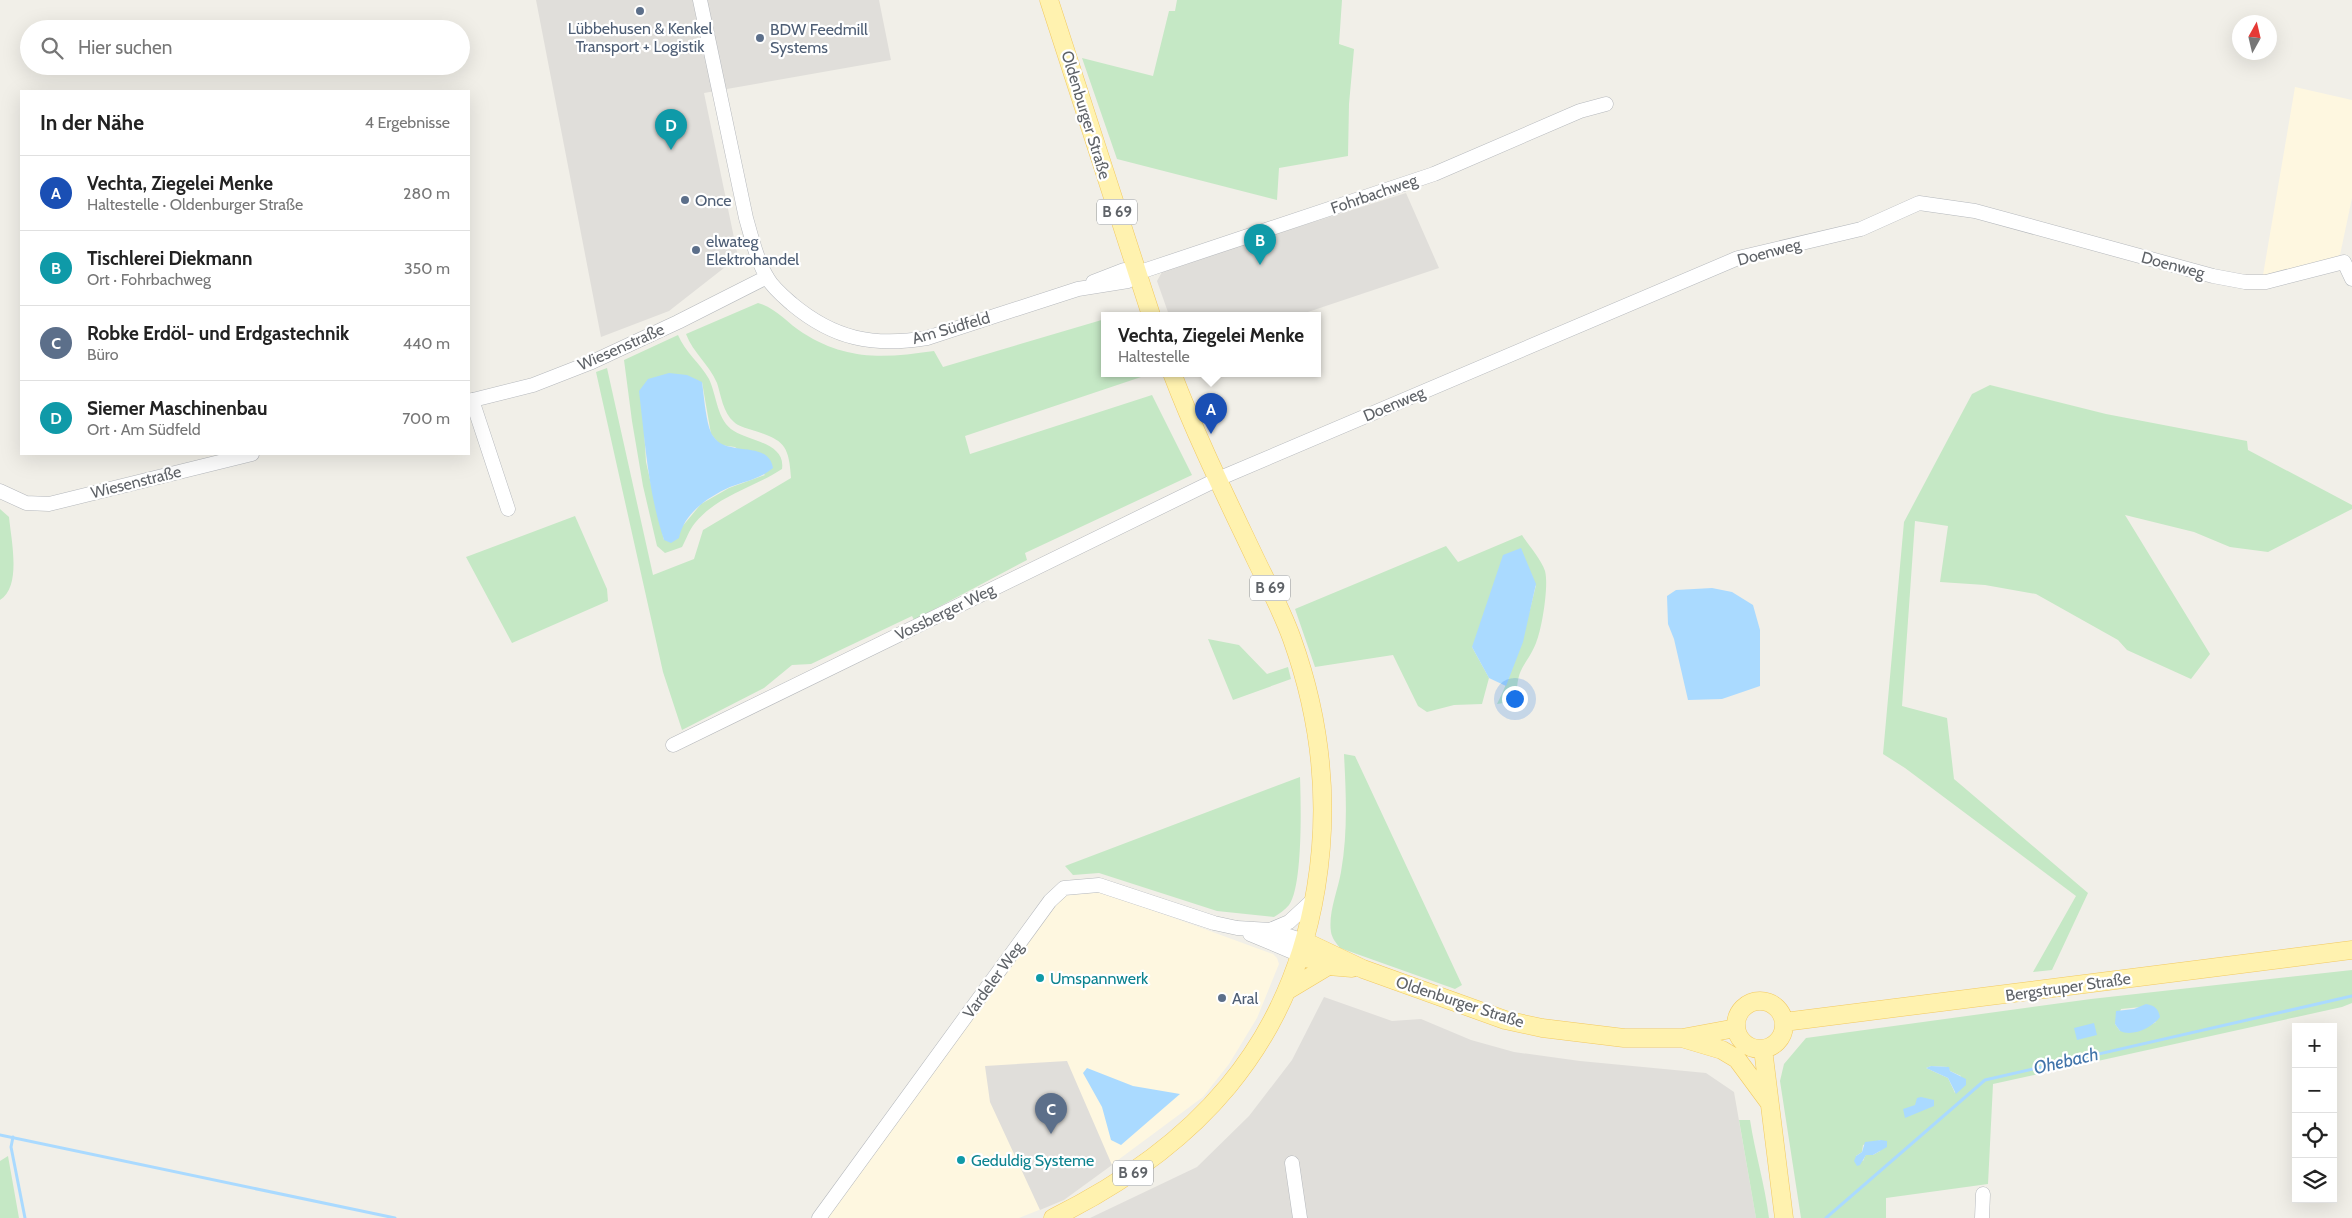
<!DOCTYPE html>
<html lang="de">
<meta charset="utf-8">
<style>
:root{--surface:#fff;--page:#f6f6f6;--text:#222;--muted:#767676;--line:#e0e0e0;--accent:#ea4335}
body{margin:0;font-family:Cabin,sans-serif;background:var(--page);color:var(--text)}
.controls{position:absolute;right:15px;bottom:15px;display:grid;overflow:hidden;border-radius:0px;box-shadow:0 5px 20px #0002}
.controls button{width:45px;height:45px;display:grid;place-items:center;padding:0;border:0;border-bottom:1px solid var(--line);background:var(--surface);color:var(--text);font:25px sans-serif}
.compass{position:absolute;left:2232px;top:15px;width:45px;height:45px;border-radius:50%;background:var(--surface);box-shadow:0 5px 20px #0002;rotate:8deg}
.you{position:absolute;left:1514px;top:698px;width:18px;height:18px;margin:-12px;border:4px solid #fff;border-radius:50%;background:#1a73e8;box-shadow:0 0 0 8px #1a73e833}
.badge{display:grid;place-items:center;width:32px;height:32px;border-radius:50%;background:var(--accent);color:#fff;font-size:16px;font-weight:700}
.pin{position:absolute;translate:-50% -41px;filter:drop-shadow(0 1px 2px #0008)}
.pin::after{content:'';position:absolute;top:26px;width:18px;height:15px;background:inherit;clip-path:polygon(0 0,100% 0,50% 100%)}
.popup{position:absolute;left:1101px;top:312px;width:220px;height:65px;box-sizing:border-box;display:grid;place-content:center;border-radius:0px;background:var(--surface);filter:drop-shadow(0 1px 4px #0005);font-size:16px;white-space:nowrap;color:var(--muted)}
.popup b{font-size:19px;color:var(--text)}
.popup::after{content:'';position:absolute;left:50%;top:100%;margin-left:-10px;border:10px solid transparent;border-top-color:var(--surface)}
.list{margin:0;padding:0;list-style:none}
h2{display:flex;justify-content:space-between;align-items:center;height:65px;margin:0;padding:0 20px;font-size:21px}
h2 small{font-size:16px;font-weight:400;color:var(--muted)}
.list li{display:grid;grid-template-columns:32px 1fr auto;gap:15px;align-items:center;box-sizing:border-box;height:75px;padding:0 20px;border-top:1px solid var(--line)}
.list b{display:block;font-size:19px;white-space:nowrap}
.list p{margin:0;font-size:16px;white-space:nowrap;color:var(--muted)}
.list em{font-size:16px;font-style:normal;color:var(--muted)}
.icon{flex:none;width:28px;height:28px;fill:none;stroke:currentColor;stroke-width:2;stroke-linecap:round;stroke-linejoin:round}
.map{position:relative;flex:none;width:2352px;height:1218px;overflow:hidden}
.search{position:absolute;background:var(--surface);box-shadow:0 5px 20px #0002;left:20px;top:20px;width:450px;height:55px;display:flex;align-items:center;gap:12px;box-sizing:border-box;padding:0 18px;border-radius:28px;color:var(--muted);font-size:19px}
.panel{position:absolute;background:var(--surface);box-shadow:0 5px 20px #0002;left:20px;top:90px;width:450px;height:365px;border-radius:0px}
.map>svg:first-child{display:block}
.commercial{fill:#fef7e0}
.industrial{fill:#e0deda}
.green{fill:#c5e8c5;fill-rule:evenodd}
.water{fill:#aadaff}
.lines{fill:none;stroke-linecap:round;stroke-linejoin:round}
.stream{stroke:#aadaff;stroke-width:3}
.minor-casing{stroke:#b5b8bc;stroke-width:15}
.major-casing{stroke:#f2c960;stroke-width:19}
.minor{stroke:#fff;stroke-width:14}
.major{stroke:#fff2af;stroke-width:18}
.service-dot{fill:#5c6f8a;stroke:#fff;stroke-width:2}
.culture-dot{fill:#0f9aa8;stroke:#fff;stroke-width:2}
.labels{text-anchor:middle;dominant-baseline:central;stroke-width:4.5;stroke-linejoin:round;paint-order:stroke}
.shield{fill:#fff;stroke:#8f9295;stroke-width:1}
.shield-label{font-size:15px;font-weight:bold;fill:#5f6368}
.service-label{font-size:16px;fill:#4e5e75;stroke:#fff;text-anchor:start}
.street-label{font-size:16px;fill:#5f6368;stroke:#fff}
.culture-label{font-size:16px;fill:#0d838f;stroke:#fff;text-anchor:start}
.water-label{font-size:18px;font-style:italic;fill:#4174aa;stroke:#fff}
</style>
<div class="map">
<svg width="2352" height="1218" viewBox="0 0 2352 1218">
<rect width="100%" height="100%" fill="#f1efe8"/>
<path class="commercial" d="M2295,87L2352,100V198L2340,255L2326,261L2263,275Z
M1101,892L1199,927L1273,954L1277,958L1279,964L1257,1018L1229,1064L1203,1097L1064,1200L1019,1218H825L1063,896Z"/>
<path class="industrial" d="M536,0H879L891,60L704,93L738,257L669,311L601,337Z
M1406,193L1439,268L1299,315H1169L1157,281L1162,272L1174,266Z
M1324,997L1392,1021L1421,1019L1471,1040L1514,1052L1580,1061L1706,1073L1734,1092L1756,1218H1090L1197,1167L1249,1116L1292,1060Z
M1067,1061L1112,1165L1064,1200L1040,1210L990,1102L985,1066Z"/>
<path class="green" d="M1177,0H1342L1339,44L1354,49L1349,104L1348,156L1279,168L1277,200L1117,159L1082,58L1153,76L1169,11H1175Z
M758,303C776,308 787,323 803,333C847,361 885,358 934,351L943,367L1105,319V373L1150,374L965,436L970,454L1152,395L1192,475L1025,553L1027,560L914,620L912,616L811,664L792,665L764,688L682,730L663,672L596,372L607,368L653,575L694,559L703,530L791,478C789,444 783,440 752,430C746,428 738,426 734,422C723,413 721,395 717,383C709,364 693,353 686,334Z
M678,335C685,352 700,363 709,379C717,396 717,421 734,431C749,441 786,443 782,469C753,488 718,495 695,523C689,530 686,540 682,547L665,553L657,546L643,486L632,421L624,360ZM702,382L711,434L720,445L735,447L765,475L729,488L701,504L681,528L664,540L646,462L644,429Z
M1990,385L2106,414L2247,441L2248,450L2352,505V509L2268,552L2230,547L2194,532L2125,515L2210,654L2191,679L2127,650L2118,640L2036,594L1985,585L1940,582L1948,526L1915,521L1902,706L1947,718L1954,779L2088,893L2052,970L2033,972L2076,896L1905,768L1883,754L1904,522L1972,394Z
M0,509L9,517C11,539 22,587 0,600Z
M575,516L607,589L608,601L512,643L466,557Z
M1522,535C1529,546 1541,559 1545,571C1549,585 1542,629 1536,643C1526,667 1516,667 1517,697L1510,702L1497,704C1516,666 1526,626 1536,585L1472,647L1489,678L1482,704L1454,705L1427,712L1418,706L1393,655L1315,667L1295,609L1446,546L1458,562Z
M1208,639L1239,645L1267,674L1288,667L1291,679L1233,700Z
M1344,754L1355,756L1462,985L1455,989L1340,948C1336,943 1332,938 1331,932C1328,913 1338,890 1341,872C1348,832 1346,794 1344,754Z
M1300,777C1301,803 1303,886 1289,905C1285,910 1279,914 1274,917L1217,911L1099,873L1073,875L1065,866Z
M2352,970V1003L2342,1007L1993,1084L1988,1184L1886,1198V1218H1801L1780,1081L1784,1064L1806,1038L2091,999ZM2141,1007L2156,1022L2139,1031H2120L2115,1024L2121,1009ZM1931,1066L1948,1067L1950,1071L1961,1076L1955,1093L1948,1078L1926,1068ZM1881,1140L1880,1151L1873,1155L1866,1154L1863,1161L1856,1156L1862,1152L1863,1145Z
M1739,1120H1750C1755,1153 1765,1185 1769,1218H1756Z
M8,1156L19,1218H0V1161Z"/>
<path class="water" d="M669,373L687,375L702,382C704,395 706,426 713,436C727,458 768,439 773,468C760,479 745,481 730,487C708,497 684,513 679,538L671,543L664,540C648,492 645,441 639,391L648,379Z
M1521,548L1536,584L1523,642L1506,686L1489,678L1472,647L1503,555Z
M1712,588L1732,592L1753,605L1760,630V686L1722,699L1688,700L1674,639L1668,624L1667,596L1676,590Z
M2146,1004C2155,1006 2158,1008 2160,1017C2152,1028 2132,1037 2120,1031L2115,1024L2116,1011L2134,1009Z
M2094,1023L2097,1035L2077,1040L2074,1028Z
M1931,1066L1949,1067L1950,1071L1966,1079V1085L1956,1094L1948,1078L1926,1068Z
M1087,1068L1133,1086L1180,1094L1121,1145L1111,1140L1102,1107L1083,1073Z
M1921,1097L1934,1100V1106L1905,1118L1903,1109L1915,1105L1917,1098Z
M1881,1140L1887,1141V1147L1873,1155H1866L1860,1165L1857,1166L1854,1161L1856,1156L1862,1152L1865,1142Z"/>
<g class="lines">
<path class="stream" d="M0,1135L395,1218
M13,1137L11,1147L25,1218
M1826,1218L1985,1080L2352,996"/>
<defs>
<path id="minor" d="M700,0L746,218C752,239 757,261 768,279C773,288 784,297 792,304C834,339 873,347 927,338L1078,289L1128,281L1137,273L1434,174L1580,111L1606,104
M1093,282L1124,270L1137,273
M472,400L508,509
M469,401L533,385L592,362L678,322L767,277
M0,491L26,503L49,504L252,454
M673,745L1218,479L1738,258L1861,229L1919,203L1975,211L2213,276L2245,282H2266L2344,262L2352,279
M1270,930L1289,922L1314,899
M1250,934L1300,955
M1292,1163L1300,1218
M819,1218L1050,901L1064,888L1099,885L1214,923L1237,928L1270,930L1304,941
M1982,1218L1983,1194"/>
<path id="major" d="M1049,0L1151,315
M1304,941L1363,969L1505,1020L1542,1028L1624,1038H1682L1736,1028
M1300,955L1328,966L1352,968
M1288,990L1328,966
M1736 1025a24 24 0 1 1 48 0a24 24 0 1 1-48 0Z
M1784,1022L2352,950
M1685,1039L1722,1050L1737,1059L1768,1101
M1763,1049L1784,1218
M1053,1218C1195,1148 1290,1047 1316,888C1330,803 1321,720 1292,639C1282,611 1268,585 1255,558C1226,497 1196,436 1172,373"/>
</defs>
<use href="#minor" class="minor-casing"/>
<use href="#major" class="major-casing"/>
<use href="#minor" class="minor"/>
<use href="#major" class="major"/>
</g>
<g class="service-dot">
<circle cx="640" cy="11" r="5"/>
<circle cx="760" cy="38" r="5"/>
<circle cx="685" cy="200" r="5"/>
<circle cx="696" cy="250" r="5"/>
<circle cx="1222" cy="998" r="5"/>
</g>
<g class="culture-dot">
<circle cx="1040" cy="978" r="5"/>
<circle cx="961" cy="1160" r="5"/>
</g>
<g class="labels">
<g class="shield">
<rect x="1097" y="199.5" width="40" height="25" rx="4"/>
<rect x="1250" y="575.5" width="40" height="25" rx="4"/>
<rect x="1113" y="1160.5" width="40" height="25" rx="4"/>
</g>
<g class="shield-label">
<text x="1117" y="212">B 69</text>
<text x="1270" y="588">B 69</text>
<text x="1133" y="1173">B 69</text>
</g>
<g class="service-label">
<text x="640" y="28" text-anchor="middle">Lübbehusen &amp; Kenkel<tspan x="640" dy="18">Transport + Logistik</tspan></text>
<text x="770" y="29">BDW Feedmill<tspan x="770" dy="18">Systems</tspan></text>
<text x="695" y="200">Once</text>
<text x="706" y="241">elwateg<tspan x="706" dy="18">Elektrohandel</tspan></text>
<text x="1232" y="998">Aral</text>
</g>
<g class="street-label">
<text transform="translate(1086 115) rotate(73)">Oldenburger Straße</text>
<text transform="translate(1374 194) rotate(-19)">Fohrbachweg</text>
<text transform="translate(1769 252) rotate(-15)">Doenweg</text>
<text transform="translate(2173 265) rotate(15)">Doenweg</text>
<text transform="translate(951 328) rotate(-16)">Am Südfeld</text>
<text transform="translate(621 347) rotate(-24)">Wiesenstraße</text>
<text transform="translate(1394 404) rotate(-23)">Doenweg</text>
<text transform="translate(136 482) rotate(-14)">Wiesenstraße</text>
<text transform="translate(945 612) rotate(-26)">Vossberger Weg</text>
<text transform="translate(993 980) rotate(-54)">Vardeler Weg</text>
<text transform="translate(2068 987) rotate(-8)">Bergstruper Straße</text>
<text transform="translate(1460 1002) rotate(18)">Oldenburger Straße</text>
</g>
<g class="culture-label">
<text x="1050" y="978">Umspannwerk</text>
<text x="971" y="1160">Geduldig Systeme</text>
</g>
<g class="water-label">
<text transform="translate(2066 1061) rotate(-13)">Ohebach</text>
</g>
</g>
</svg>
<div class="controls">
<button>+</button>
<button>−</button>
<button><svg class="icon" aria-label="locate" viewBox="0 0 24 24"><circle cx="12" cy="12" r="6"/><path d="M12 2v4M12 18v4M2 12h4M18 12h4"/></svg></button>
<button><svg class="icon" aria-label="layers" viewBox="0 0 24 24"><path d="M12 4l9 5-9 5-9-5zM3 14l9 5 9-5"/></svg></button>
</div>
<svg class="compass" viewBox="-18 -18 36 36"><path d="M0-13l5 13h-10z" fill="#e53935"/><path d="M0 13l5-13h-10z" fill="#767676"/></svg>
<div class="you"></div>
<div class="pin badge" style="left:1211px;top:434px;background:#1a4fb4">A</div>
<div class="popup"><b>Vechta, Ziegelei Menke</b>Haltestelle</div>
<div class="pin badge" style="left:1260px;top:265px;background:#0f9aa8">B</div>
<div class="pin badge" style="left:1051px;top:1134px;background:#5c6f8a">C</div>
<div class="pin badge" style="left:671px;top:150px;background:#0f9aa8">D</div>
<div class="search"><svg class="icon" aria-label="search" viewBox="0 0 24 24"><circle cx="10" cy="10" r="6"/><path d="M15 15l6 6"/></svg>Hier suchen</div>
<section class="panel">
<h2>In der Nähe<small>4 Ergebnisse</small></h2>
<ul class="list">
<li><span class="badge" style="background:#1a4fb4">A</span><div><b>Vechta, Ziegelei Menke</b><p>Haltestelle · Oldenburger Straße</p></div><em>280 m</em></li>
<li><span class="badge" style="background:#0f9aa8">B</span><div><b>Tischlerei Diekmann</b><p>Ort · Fohrbachweg</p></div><em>350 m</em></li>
<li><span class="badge" style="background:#5c6f8a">C</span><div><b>Robke Erdöl- und Erdgastechnik</b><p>Büro</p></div><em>440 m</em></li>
<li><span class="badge" style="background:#0f9aa8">D</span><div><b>Siemer Maschinenbau</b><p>Ort · Am Südfeld</p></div><em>700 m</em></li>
</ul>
</section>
</div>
